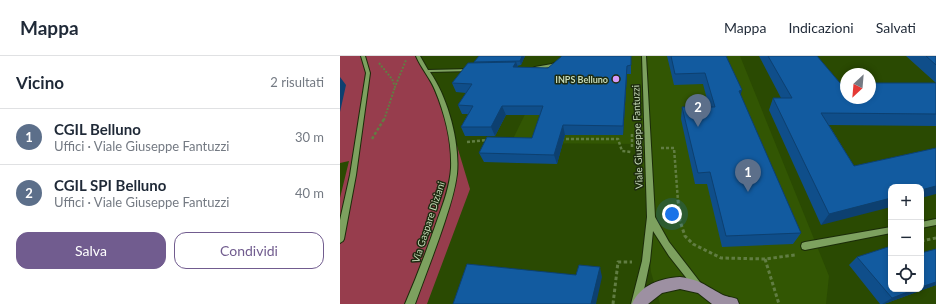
<!DOCTYPE html>
<html lang="it">
<meta charset="utf-8">
<style>
:root{--surface:#fff;--page:#f2f2f3;--text:#1f2937;--muted:#747a83;--line:#e0e1e3;--accent:#715c8f}
body{margin:0;font-family:Lato,sans-serif;background:var(--page);color:var(--text)}
.controls{position:absolute;right:12px;bottom:12px;display:grid;overflow:hidden;border-radius:8px;box-shadow:0 2px 6px #0003}
.controls button{width:36px;height:36px;display:grid;place-items:center;padding:0;border:0;border-bottom:1px solid var(--line);background:var(--surface);color:var(--text);font:20px sans-serif}
.compass{position:absolute;left:500px;top:12px;width:36px;height:36px;border-radius:50%;background:var(--surface);box-shadow:0 2px 6px #0003;rotate:206deg}
.you{position:absolute;left:332px;top:158px;width:14px;height:14px;margin:-10px;border:3px solid #fff;border-radius:50%;background:#1a73e8;box-shadow:0 0 0 6px #1a73e833}
.badge{display:grid;place-items:center;width:26px;height:26px;border-radius:50%;background:var(--accent);color:#fff;font-size:13px;font-weight:700}
.pin{position:absolute;translate:-50% -33px;filter:drop-shadow(0 1px 2px #0008)}
.pin::after{content:'';position:absolute;top:21px;width:14px;height:12px;background:inherit;clip-path:polygon(0 0,100% 0,50% 100%)}
.list{margin:0;padding:0;list-style:none}
h2{display:flex;justify-content:space-between;align-items:center;height:52px;margin:0;padding:0 16px;font-size:17px}
h2 small{font-size:13px;font-weight:400;color:var(--muted)}
.list li{display:grid;grid-template-columns:26px 1fr auto;gap:12px;align-items:center;box-sizing:border-box;height:56px;padding:0 16px;border-top:1px solid var(--line)}
.list b{display:block;font-size:15px;white-space:nowrap}
.list p{margin:0;font-size:13px;white-space:nowrap;color:var(--muted)}
.list em{font-size:13px;font-style:normal;color:var(--muted)}
.actions{display:flex;gap:8px;padding:12px 16px}
.actions a{flex:1;padding:9px 0;border:1px solid var(--accent);border-radius:12px;text-align:center;font-size:14px;color:var(--accent)}
.actions .main{background:var(--accent);color:#fff}
.icon{flex:none;width:22px;height:22px;fill:none;stroke:currentColor;stroke-width:2;stroke-linecap:round;stroke-linejoin:round}
.map{position:relative;flex:none;width:596px;height:248px;overflow:hidden}
header{display:flex;align-items:center;gap:24px;box-sizing:border-box;height:56px;padding:0 20px;background:var(--surface);border-bottom:1px solid var(--line)}
header strong{font-size:19px}
nav{display:flex;gap:22px;margin-inline-start:auto;font-size:14px}
main{display:flex}
aside{flex:1;background:var(--surface)}
.map>svg:first-child{display:block}
.built{fill:#325603}
.green{fill:#973d4d}
.lines{fill:none;stroke-linecap:round;stroke-linejoin:round}
.minor-casing{stroke:#1b2c09;stroke-width:2}
.major-casing{stroke:#1b2c09;stroke-width:2}
.path-far2{stroke:#617d43;stroke-width:2;stroke-dasharray:2 1.5;stroke-linecap:butt}
.path-far1{stroke:#617d43;stroke-width:2.5;stroke-dasharray:3 2;stroke-linecap:butt}
.path{stroke:#617d43;stroke-width:3;stroke-dasharray:3.5 2.5;stroke-linecap:butt}
.minor{fill:#7da15f;fill-rule:evenodd}
.major{fill:#9d90a2;fill-rule:evenodd}
.wall{fill:#0f4e8a}
.shaded-wall{fill:#0d4070}
.building{fill:#125ba0;stroke:#0d4070}
.poi-dot{fill:#d69bfa;stroke:#1d2b10;stroke-width:1.5}
.labels{text-anchor:middle;dominant-baseline:central;stroke-width:3;stroke-linejoin:round;paint-order:stroke}
.far-poi-label{font-size:9px;font-weight:bold;fill:#c6dab8;stroke:#1d2b10;text-anchor:end}
.street-label{font-size:10px;fill:#c6dab8;stroke:#1d2b10}
</style>
<header>
<strong>Mappa</strong>
<nav><a>Mappa</a><a>Indicazioni</a><a>Salvati</a></nav>
</header>
<main>
<aside>
<h2>Vicino<small>2 risultati</small></h2>
<ul class="list">
<li><span class="badge" style="background:#5c6f8a">1</span><div><b>CGIL Belluno</b><p>Uffici · Viale Giuseppe Fantuzzi</p></div><em>30 m</em></li>
<li><span class="badge" style="background:#5c6f8a">2</span><div><b>CGIL SPI Belluno</b><p>Uffici · Viale Giuseppe Fantuzzi</p></div><em>40 m</em></li>
</ul>
<div class="actions"><a class="main">Salva</a><a>Condividi</a></div>
</aside>
<div class="map">
<svg width="596" height="248" viewBox="0 0 596 248">
<rect width="100%" height="100%" fill="#2a4a02"/>
<path class="built" d="M227,0H400L489,220L486,248H320L311,216L301,88L171,87L192,44Z"/>
<path class="green" d="M0,0H75L86,17L111,70L130,133L87,248H0V142L9,105L0,107Z"/>
<g class="lines">
<defs>
<path id="minor" d="M21,0H25L30,17L16,119L4,183L3,185L0,187V164L10,119L26,17Z
M76,0H80L88,14L131,13L133,14L131,15L90,16C108,42 120,86 117,118C115,134 110,150 105,165C96,193 85,220 75,248H65C77,220 88,191 98,162C104,146 110,129 111,112C112,87 105,58 95,34C90,22 81,12 76,0Z
M227,0H232C222,10 209,12 195,13L193,12L195,11L212,8L220,5Z
M302,0H306L315,161L329,186L363,230L361,233L358,234L355,233L329,200L313,175L310,205L301,248H291L302,205L307,161Z
M596,163V169L581,172V166Z
M551,171V177L465,194L462,193L461,190L462,187L465,186Z"/>
<path id="major" d="M340,221C361,224 364,229 381,238C386,241 392,241 397,243L399,248H372L358,237L340,233L322,237L308,248H292C300,229 321,222 340,221Z"/>
</defs>
<use href="#minor" class="minor-casing"/>
<use href="#major" class="major-casing"/>
<path class="path-far2" d="M39,7L52,23L55,31L66,4
M44,64L55,31"/>
<path class="path-far1" d="M292,78V91H294
M32,83L44,63
M221,83H278L282,95L291,96
M127,86L148,84
M321,92H334L338,145"/>
<path class="path" d="M338,144L340,165L345,180L353,188L381,202L425,203L455,199
M581,185L596,182
M425,203L439,248
M273,248L278,206H292"/>
<use href="#minor" class="minor"/>
<use href="#major" class="major"/>
</g>
<path class="wall" d="M185,0L181,9L177,10L178,11L208,12L291,0V18H287L283,79H225L217,108L144,106L139,97L192,82L200,59H166L155,80H125L121,71L128,58H122L118,49L126,37L116,36L112,27L134,7V6Z
M327,0H386L400,40L461,177L453,188L382,191L367,128H355L341,63L342,51H369L363,28L334,29Z
M419,0H477L500,27H596L566,0H596V70L489,69L514,110L596,92L481,169L429,54L433,42H441Z
M596,193V229L544,248H540L509,209L517,201L551,233Z"/>
<path class="shaded-wall" d="M182,0H185L181,9L180,5Z
M176,6L179,14L173,11Z
M287,10V18L283,79V70Z
M0,21L6,29L0,56Z
M402,34L399,45V35Z
M162,50L166,59L155,80L151,71Z
M223,69L225,79L217,108L214,99Z
M596,130V138L581,142V134Z
M551,142V151L481,169L489,158Z
M260,211L262,221L256,248H251Z
M596,226V229L544,248H542L552,242L576,233H581V231Z"/>
<path class="building" d="M139,0H182L180,5L134,6Z
M222,0H291V9L287,10L283,70L223,69L214,99L139,97L147,81L192,82L203,50H162L151,71H121L133,50L118,49L132,28L112,27L128,7L176,6L173,11L208,12Z
M331,0H386L402,34L399,35L461,177L386,180L370,116L358,117L342,51H375L365,17L335,18Z
M428,0H477L500,27H506V42H530V27H596V58L481,57L514,110L596,92V130L581,134V131H551V142L489,158L433,42H452Z
M586,0H596V9Z
M551,190V233H576L552,242L517,201Z
M596,193V226L581,231V197Z
M127,208L236,219L239,209L260,211L251,248H113Z"/>
<circle class="poi-dot" cx="276" cy="23" r="4"/>
<g class="labels">
<g class="far-poi-label">
<text x="268" y="23">INPS Belluno</text>
</g>
<g class="street-label">
<text transform="translate(297 81) rotate(-92)">Viale Giuseppe Fantuzzi</text>
<text transform="translate(88 166) rotate(-72)">Via Gaspare Diziani</text>
</g>
</g>
</svg>
<div class="controls">
<button>+</button>
<button>−</button>
<button><svg class="icon" aria-label="locate" viewBox="0 0 24 24"><circle cx="12" cy="12" r="6"/><path d="M12 2v4M12 18v4M2 12h4M18 12h4"/></svg></button>
</div>
<svg class="compass" viewBox="-18 -18 36 36"><path d="M0-13l5 13h-10z" fill="#e53935"/><path d="M0 13l5-13h-10z" fill="#747a83"/></svg>
<div class="you"></div>
<div class="pin badge" style="left:408px;top:136px;background:#5c6f8a">1</div>
<div class="pin badge" style="left:358px;top:71px;background:#5c6f8a">2</div>
</div>
</main>
